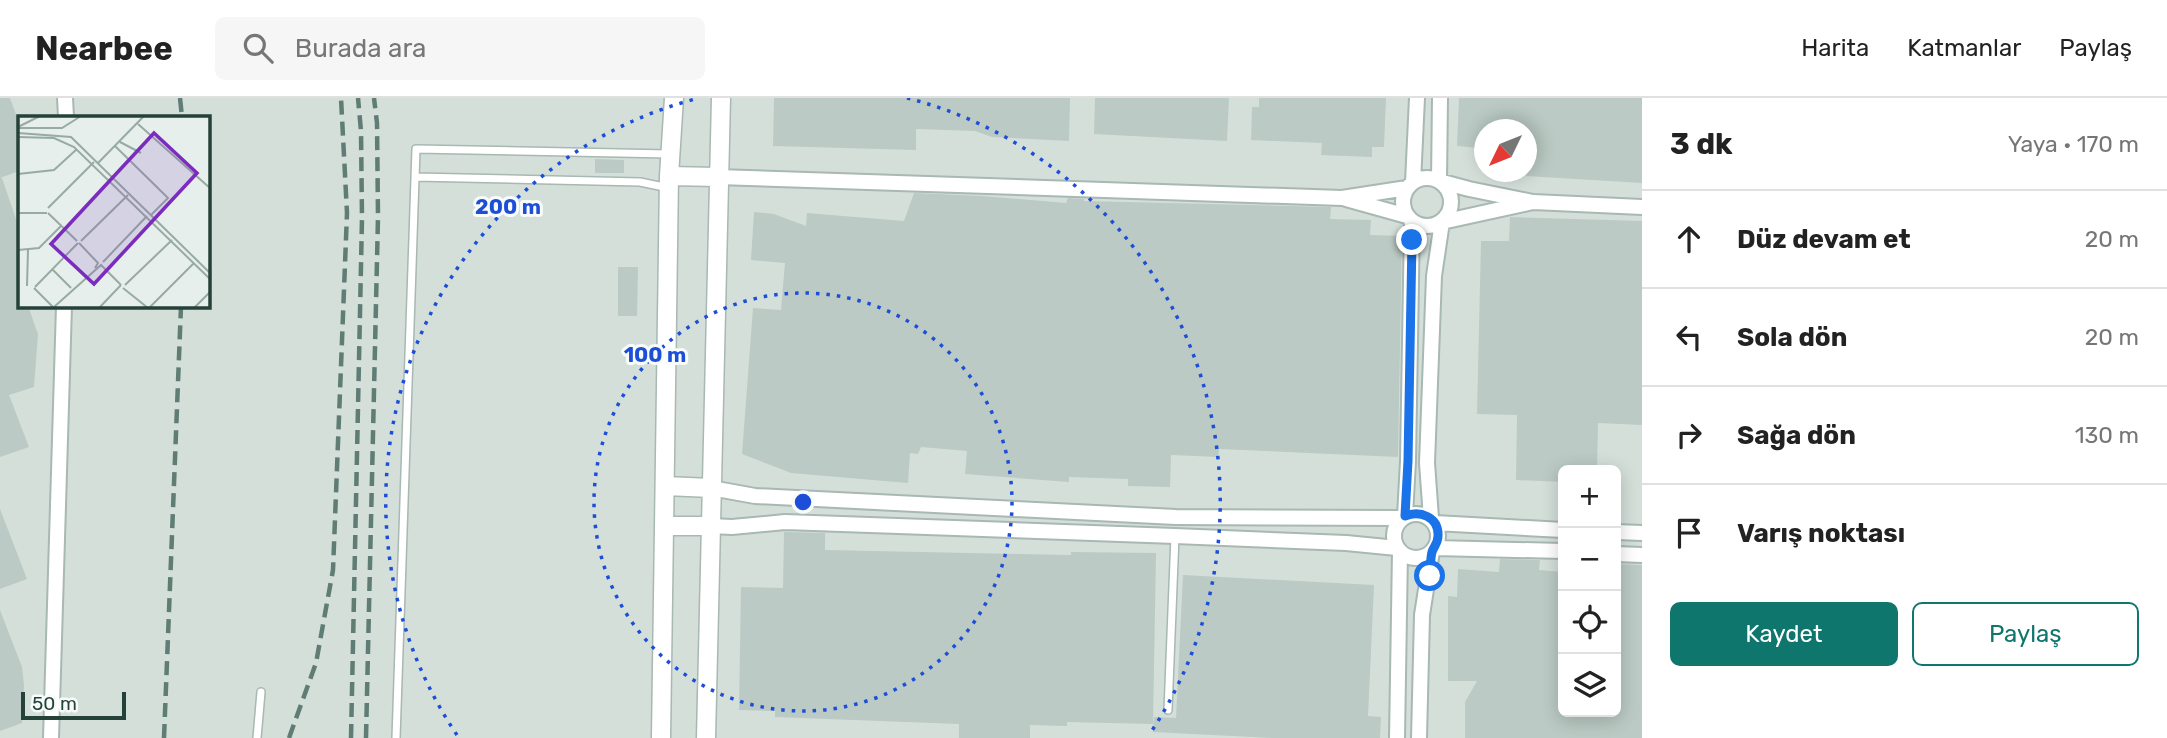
<!DOCTYPE html>
<html lang="tr">
<meta charset="utf-8">
<style>
:root{--surface:#fff;--page:#f6f6f6;--text:#222;--muted:#767676;--line:#e0e0e0;--accent:#0f766e}
body{margin:0;font-family:Rubik,sans-serif;background:var(--page);color:var(--text)}
.controls{position:absolute;right:21px;bottom:21px;display:grid;overflow:hidden;border-radius:10px;box-shadow:0 4px 18px #0003}
.controls button{width:63px;height:63px;display:grid;place-items:center;padding:0;border:0;border-bottom:2px solid var(--line);background:var(--surface);color:var(--text);font:35px sans-serif}
.compass{position:absolute;left:1474px;top:21px;width:63px;height:63px;border-radius:50%;background:var(--surface);box-shadow:0 4px 18px #0003;rotate:227deg}
.scale{position:absolute;left:21px;bottom:18px;width:105px;box-sizing:border-box;padding-left:7px;border:4px solid #24423a;border-top:0;font-size:19px;line-height:24px;white-space:nowrap;color:#24423a;-webkit-text-stroke:5px #f7fbf9;paint-order:stroke}
.stop{position:absolute;width:21px;height:21px;margin:-16px;border:5px solid #1a73e8;border-radius:50%;background:#fff}
.stop.end{background:#1a73e8;border-color:#fff;box-shadow:0 2px 7px #0008}
.list{margin:0;padding:0;list-style:none}
h2{display:flex;justify-content:space-between;align-items:center;height:91px;margin:0;padding:0 28px;font-size:30px}
h2 small{font-size:23px;font-weight:400;color:var(--muted)}
.list li{display:grid;grid-template-columns:46px 1fr auto;gap:21px;align-items:center;box-sizing:border-box;height:98px;padding:0 28px;border-top:2px solid var(--line)}
.list b{display:block;font-size:26px;white-space:nowrap}
.list em{font-size:23px;font-style:normal;color:var(--muted)}
.actions{display:flex;gap:14px;padding:21px 28px}
.actions a{flex:1;padding:16px 0;border:2px solid var(--accent);border-radius:10px;text-align:center;font-size:24px;color:var(--accent)}
.actions .main{background:var(--accent);color:#fff}
.icon{flex:none;width:38px;height:38px;fill:none;stroke:currentColor;stroke-width:2;stroke-linecap:round;stroke-linejoin:round}
.map{position:relative;flex:none;width:1642px;height:640px;overflow:hidden}
header{display:flex;align-items:center;gap:42px;box-sizing:border-box;height:98px;padding:0 35px;background:var(--surface);border-bottom:2px solid var(--line)}
header strong{font-size:33px}
nav{display:flex;gap:38px;margin-inline-start:auto;font-size:24px}
.search{width:490px;height:63px;background:var(--page);display:flex;align-items:center;gap:18px;box-sizing:border-box;padding:0 24px;border-radius:10px;color:var(--muted);font-size:26px}
main{display:flex}
aside{flex:1;background:var(--surface)}
.map>svg:first-child{display:block}
.built{fill:#d4dfda;fill-rule:evenodd}
.building{fill:#bbcac4}
.lines{fill:none;stroke-linecap:round;stroke-linejoin:round}
.service-casing{stroke:#a8b8b2;stroke-width:10}
.minor-casing{stroke:#a8b8b2;stroke-width:18}
.tertiary-casing{stroke:#a8b8b2;stroke-width:21}
.service{stroke:#fff;stroke-width:7}
.minor{stroke:#fff;stroke-width:14}
.tertiary{stroke:#fff;stroke-width:18}
.rail{stroke:#5f7d75;stroke-width:4.5;stroke-dasharray:14 7;stroke-linecap:butt}
.route{stroke:#1a73e8;stroke-width:9}
.ring{fill:none;stroke:#1d4ed8;stroke-width:3.5;stroke-dasharray:3.5 7}
.inset-road{fill:none;stroke:#98aaa4;stroke-width:2}
.view{fill:#7b2cbf;fill-opacity:0.15;stroke:#7b2cbf;stroke-width:3.5}
.inset-edge{fill:none;stroke:#24423a;stroke-width:3.5}
.centre{fill:#1d4ed8;stroke:#f7fbf9;stroke-width:3.5}
.ring-label{font-size:21px;text-anchor:middle;font-weight:bold;fill:#1d4ed8;stroke:#f7fbf9;stroke-width:6;stroke-linejoin:round;paint-order:stroke}
</style>
<header>
<strong>Nearbee</strong>
<div class="search"><svg class="icon" aria-label="search" viewBox="0 0 24 24"><circle cx="10" cy="10" r="6"/><path d="M15 15l6 6"/></svg>Burada ara</div>
<nav><a>Harita</a><a>Katmanlar</a><a>Paylaş</a></nav>
</header>
<main>
<div class="map">
<svg width="1642" height="640" viewBox="0 0 1642 640">
<rect width="100%" height="100%" fill="#e6efeb"/>
<path class="built" d="M0,0H1642V640H0ZM19,19H208V208H19ZM1484,32H1526V74H1484ZM1563,372H1616V614H1563Z"/>
<path class="building" d="M0,0H10L19,25V73L0,80Z
M774,0H1070L1069,43L992,39L975,33L916,31V52L773,48Z
M1095,0H1229L1227,43L1094,36Z
M1259,0H1386L1384,49H1372V59L1321,57L1322,45L1251,42L1252,9H1259Z
M1459,0H1642V85L1526,78L1527,32H1485V42H1480V50L1457,48Z
M595,61L624,62V75H595Z
M0,80H2L19,130V208H28L38,236L34,289L9,297L29,349L0,359Z
M914,95L982,98L1066,105L1068,100L1084,101V103L1331,109L1330,121L1371,122L1370,137L1402,138L1398,359L1219,351L1218,359L1171,357L1170,389L1128,388V381L1069,379V384L965,376L967,353L921,349L918,356L910,355L908,385L791,375L742,356L753,210L781,212L785,165L751,162L754,114L774,116L806,128L807,115L904,123Z
M1510,119L1642,123V327L1598,325L1597,372H1563V384L1516,382L1517,317L1477,316L1481,143H1509Z
M618,169H638L637,218H618Z
M0,411L27,481L0,491Z
M784,434L825,435V452L1071,457V454L1156,455L1153,626L1067,624V628L1030,627V640H959V626L775,619V613L739,612L741,489L783,490Z
M1500,461L1540,462L1539,472L1563,474V614H1616V466L1642,467V640H1465V604L1477,583H1448V498L1457,499L1458,471L1499,474Z
M1183,477L1374,487L1368,618L1381,619L1380,640H1272L1153,634L1154,619L1176,620Z
M0,512L22,569L24,587L22,625L0,633Z"/>
<g class="lines">
<defs>
<path id="service" d="M415,79L640,84L669,90
M1168,612L1175,438
M257,640L261,594
M396,640L416,51L669,56"/>
<path id="minor" d="M65,0L66,19
M1440,0L1439,83L1469,91L1533,104L1642,109
M717,79L1342,100L1407,90
M1403 104a24 24 0 1 1 48 0a24 24 0 1 1-48 0Z
M1413,84L1417,0
M1346,101L1407,118
M711,390L755,398L1176,419L1401,420
M1394 438a22 22 0 1 1 44 0a22 22 0 1 1-44 0Z
M1405,418L1408,363L1412,123
M1431,420L1427,365L1434,178L1442,124L1533,104
M1435,425L1563,432
M710,428L732,429L785,424L1175,438L1346,445L1397,450
M1616,434L1642,435
M1435,450L1563,453
M1616,456L1642,457
M51,640L64,208
M1397,640L1400,453
M1419,640L1422,517L1432,453"/>
<path id="tertiary" d="M669,78L717,79
M666,388L711,390
M666,428H710
M661,640L669,78L674,0
M706,640L721,0"/>
</defs>
<use href="#service" class="service-casing"/>
<use href="#minor" class="minor-casing"/>
<use href="#tertiary" class="tertiary-casing"/>
<use href="#service" class="service"/>
<use href="#minor" class="minor"/>
<use href="#tertiary" class="tertiary"/>
<path class="rail" d="M180,0L182,19
M164,640L181,208
M289,640L316,565L333,472L347,115L341,0
M351,640L362,120L361,33L358,0
M366,640L378,119L377,25L374,0"/>
</g>
<g class="lines">
<path class="route" d="M1412,142L1408,363L1405,418C1420,412 1439,419 1438,438C1438,445 1434,448 1432,454C1430,461 1431,470 1430,478"/>
</g>
<g class="ring">
<circle cx="803" cy="404" r="209"/>
<path d="M457 637A417 417 0 0 1 699 0M907 0A417 417 0 0 1 1149 637"/>
</g>
<g transform="translate(18 18)">
<rect width="192" height="192" fill="#e6efeb"/>
<path class="inset-road" d="M120,8L193,73M0,11L22,0M0,12H44L63,0M0,17L53,21L193,158M0,21L36,22L56,31L193,164M102,26L123,37M97,30L150,82L133,99M80,47L126,0M0,58L36,54L59,33M30,92L76,46M0,97H29M30,97L59,125M63,125L110,79M61,127L80,147L77,152M0,134L21,132L44,109M85,146L129,100M34,153L53,172M107,169L154,124M9,170L10,134M17,171L60,127M16,172L35,191M105,172L130,192M36,191L83,149L103,169M81,192L103,169M131,192L176,147M176,192L193,175"/>
<path class="view" d="M136,17L179,57L76,168L33,128Z"/>
<rect width="192" height="192" class="inset-edge"/>
</g>
<circle cx="803" cy="404" r="10" class="centre"/>
<g class="ring-label">
<text x="508" y="116">200 m</text>
<text x="655" y="264">100 m</text>
</g>
</svg>
<div class="controls">
<button>+</button>
<button>−</button>
<button><svg class="icon" aria-label="locate" viewBox="0 0 24 24"><circle cx="12" cy="12" r="6"/><path d="M12 2v4M12 18v4M2 12h4M18 12h4"/></svg></button>
<button><svg class="icon" aria-label="layers" viewBox="0 0 24 24"><path d="M12 4l9 5-9 5-9-5zM3 14l9 5 9-5"/></svg></button>
</div>
<svg class="compass" viewBox="-18 -18 36 36"><path d="M0-13l5 13h-10z" fill="#e53935"/><path d="M0 13l5-13h-10z" fill="#767676"/></svg>
<div class="scale">50 m</div>
<div class="stop" style="left:1430px;top:478px"></div>
<div class="stop end" style="left:1412px;top:142px"></div>
</div>
<aside>
<h2>3 dk<small>Yaya · 170 m</small></h2>
<ul class="list">
<li><svg class="icon" aria-label="ahead" viewBox="0 0 24 24"><path d="M12 20V5M6 11l6-6 6 6"/></svg><div><b>Düz devam et</b></div><em>20 m</em></li>
<li><svg class="icon" aria-label="left" viewBox="0 0 24 24"><path d="M17 20v-9H6M10 6l-5 5 5 5"/></svg><div><b>Sola dön</b></div><em>20 m</em></li>
<li><svg class="icon" aria-label="right" viewBox="0 0 24 24"><path d="M7 20v-9h11M14 6l5 5-5 5"/></svg><div><b>Sağa dön</b></div><em>130 m</em></li>
<li><svg class="icon" aria-label="arrive" viewBox="0 0 24 24"><path d="M6 21V4h12l-3 4 3 4H6"/></svg><div><b>Varış noktası</b></div></li>
</ul>
<div class="actions"><a class="main">Kaydet</a><a>Paylaş</a></div>
</aside>
</main>
